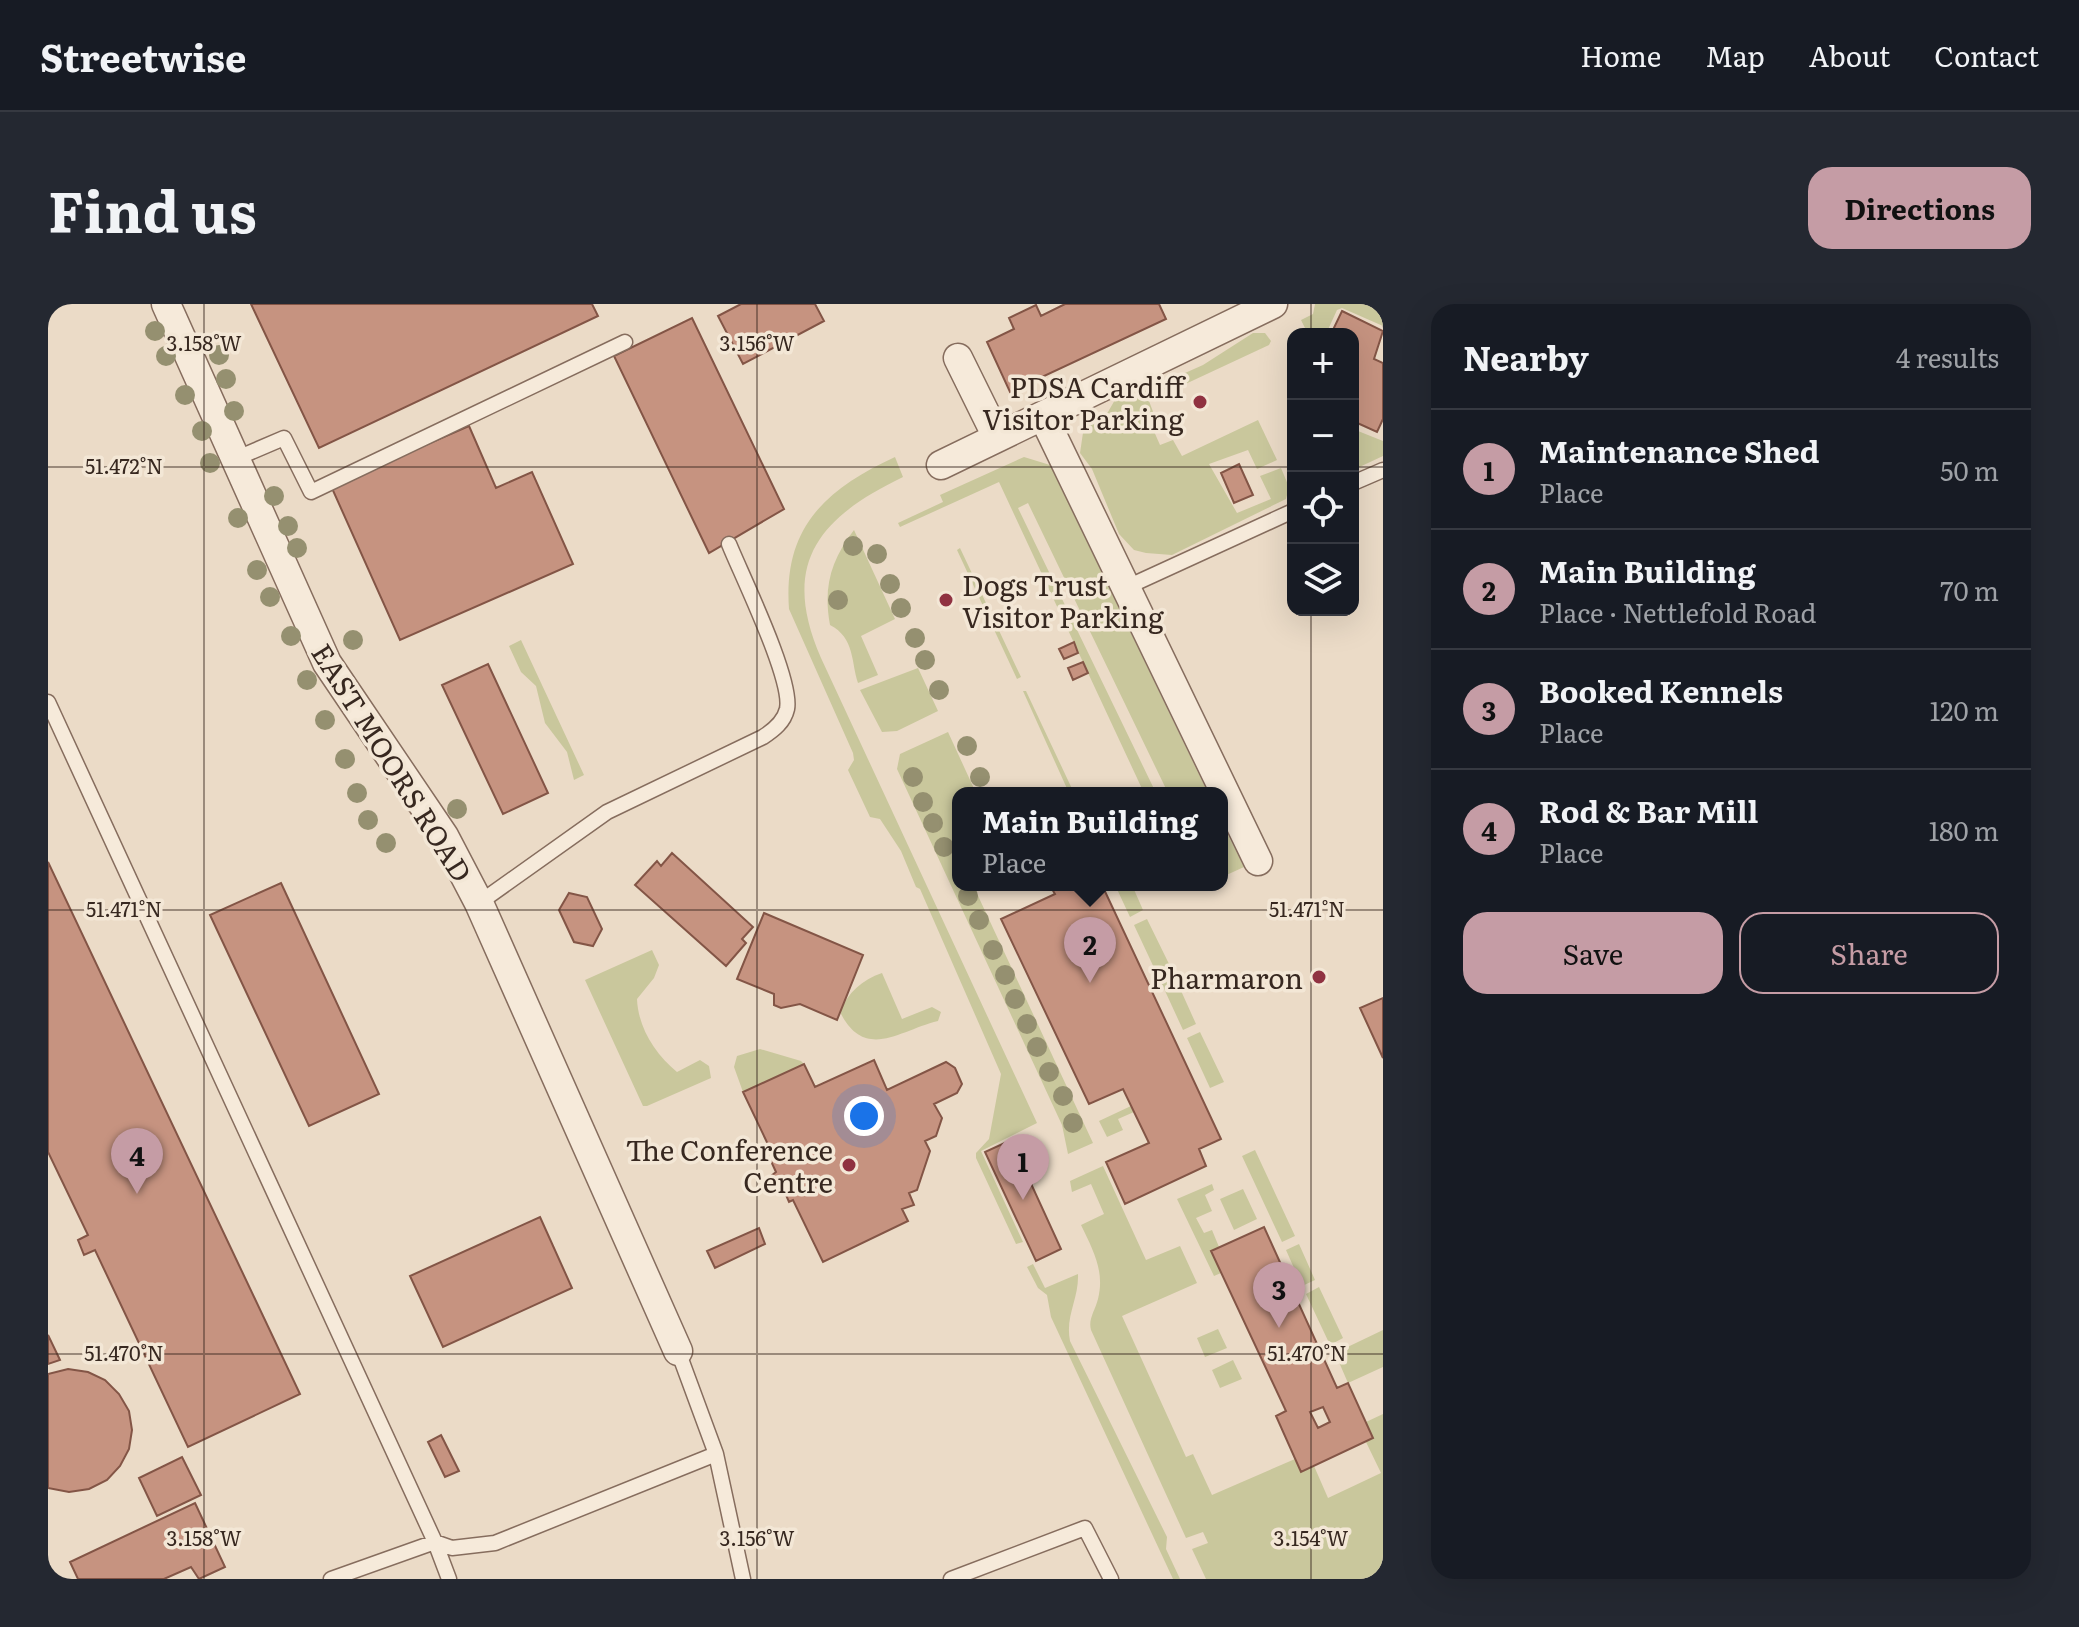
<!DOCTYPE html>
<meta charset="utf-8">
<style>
:root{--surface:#171b24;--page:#242831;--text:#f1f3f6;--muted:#9ea1a6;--line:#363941;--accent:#c59ca5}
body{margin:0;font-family:Literata,serif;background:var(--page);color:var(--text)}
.controls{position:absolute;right:24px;top:24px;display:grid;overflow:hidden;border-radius:16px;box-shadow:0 8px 32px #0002}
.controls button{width:72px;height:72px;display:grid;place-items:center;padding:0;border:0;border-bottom:2px solid var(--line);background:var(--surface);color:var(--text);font:40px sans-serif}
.you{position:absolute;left:816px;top:812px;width:28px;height:28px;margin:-20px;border:6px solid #fff;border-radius:50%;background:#1a73e8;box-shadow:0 0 0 12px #1a73e833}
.badge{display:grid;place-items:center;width:52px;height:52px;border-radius:50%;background:var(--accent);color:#111;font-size:26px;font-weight:700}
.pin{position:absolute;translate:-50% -66px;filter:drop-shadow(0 2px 4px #0008)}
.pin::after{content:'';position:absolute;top:42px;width:28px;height:24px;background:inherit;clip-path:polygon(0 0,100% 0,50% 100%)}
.popup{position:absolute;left:904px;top:483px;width:276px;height:104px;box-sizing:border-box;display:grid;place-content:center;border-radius:16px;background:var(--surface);filter:drop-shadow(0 2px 6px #0005);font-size:26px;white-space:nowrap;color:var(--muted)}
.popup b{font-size:30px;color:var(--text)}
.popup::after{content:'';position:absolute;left:50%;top:100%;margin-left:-16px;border:16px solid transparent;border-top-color:var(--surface)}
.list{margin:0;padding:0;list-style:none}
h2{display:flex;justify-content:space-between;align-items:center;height:104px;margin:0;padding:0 32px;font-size:34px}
h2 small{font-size:26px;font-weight:400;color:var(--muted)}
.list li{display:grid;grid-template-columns:52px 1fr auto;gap:24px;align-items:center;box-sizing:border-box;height:120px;padding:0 32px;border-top:2px solid var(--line)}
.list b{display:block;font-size:30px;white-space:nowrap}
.list p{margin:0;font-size:26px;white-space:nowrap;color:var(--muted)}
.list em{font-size:26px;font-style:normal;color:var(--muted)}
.actions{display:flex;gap:16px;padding:24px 32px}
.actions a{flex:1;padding:18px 0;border:2px solid var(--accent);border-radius:24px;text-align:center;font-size:28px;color:var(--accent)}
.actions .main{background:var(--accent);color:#111}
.icon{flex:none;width:44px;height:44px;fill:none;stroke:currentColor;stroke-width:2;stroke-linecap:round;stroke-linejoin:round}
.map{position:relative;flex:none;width:1335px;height:1275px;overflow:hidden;border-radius:24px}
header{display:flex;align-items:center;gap:48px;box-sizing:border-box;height:112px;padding:0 40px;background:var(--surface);border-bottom:2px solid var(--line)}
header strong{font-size:38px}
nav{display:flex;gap:44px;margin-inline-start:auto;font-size:28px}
.intro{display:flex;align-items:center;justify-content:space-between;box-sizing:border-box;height:192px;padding:0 48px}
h1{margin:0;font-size:56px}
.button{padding:20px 36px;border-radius:24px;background:var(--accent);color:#111;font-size:28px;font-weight:700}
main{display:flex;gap:48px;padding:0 48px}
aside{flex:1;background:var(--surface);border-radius:24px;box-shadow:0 8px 32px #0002}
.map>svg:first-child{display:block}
.green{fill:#c9c79c}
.building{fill:#c69380;stroke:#835546;stroke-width:2;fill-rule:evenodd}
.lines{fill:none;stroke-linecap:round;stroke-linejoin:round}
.lane-casing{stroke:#866d5e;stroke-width:17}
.street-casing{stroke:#866d5e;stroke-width:31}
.lane{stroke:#f6eada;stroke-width:14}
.street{stroke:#f6eada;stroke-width:28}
.tree{fill:#959070}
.ticks{fill:none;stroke:#372820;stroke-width:2;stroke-opacity:0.45}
.poi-dot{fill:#903241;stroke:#f3e7d6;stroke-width:3}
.labels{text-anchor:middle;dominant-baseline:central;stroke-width:7;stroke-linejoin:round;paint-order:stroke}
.poi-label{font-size:28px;fill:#372820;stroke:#f3e7d6;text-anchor:end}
.street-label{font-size:28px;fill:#372820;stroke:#f3e7d6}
.ticks-label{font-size:20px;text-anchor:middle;fill:#372820;stroke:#f3e7d6;stroke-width:7;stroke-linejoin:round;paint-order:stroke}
</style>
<header>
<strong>Streetwise</strong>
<nav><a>Home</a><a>Map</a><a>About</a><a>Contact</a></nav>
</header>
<div class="intro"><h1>Find us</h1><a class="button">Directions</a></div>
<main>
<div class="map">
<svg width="1335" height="1275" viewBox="0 0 1335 1275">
<rect width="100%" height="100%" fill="#ebdbc7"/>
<path class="green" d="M1267,0H1335V22L1294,4L1289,6L1278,30L1267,25L1259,28L1253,16L1265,10Z
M1205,29H1217L1223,37L1221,41L1101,97L1107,113L1101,116L1112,141L1125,136L1134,152L1210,116L1229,156L1209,165L1200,146L1161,160L1189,209L1223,195L1212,172L1233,164L1241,183L1238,195L1124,251L1098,249L1086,246L1071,230L1044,165L1032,149L1036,122L1060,108L1068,94L1092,89L1155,61Z
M1305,125L1335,137V152L1305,166Z
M847,153L855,173C770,214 732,260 773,354L989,819L933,847L975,938L968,940L928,854V849L941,835L953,770L872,585L868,583L853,547L832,515L822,513L800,466L806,456L805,449L741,305C735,223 778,185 847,153Z
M976,153L1002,161L1160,489H1120L980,199L970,204L1108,489H1096L951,178L852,223L850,219L895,198L892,191Z
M806,226L847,315L813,332L830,371L810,379C803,358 807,334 782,321C775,283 783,256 806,226Z
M912,244L973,373L969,375L909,246Z
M473,336L536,471L526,476L519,448L497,419L488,382L473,368L461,342Z
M870,364L890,407L849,427L834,428L812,386Z
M975,387H978L1026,489H1021Z
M900,428L928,489H910V581H925L1045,839L1020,850L1014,821L849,465L852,450Z
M1174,519L1196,563L1174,573Z
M1084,581L1095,606L1082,613L1068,583Z
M1099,615L1122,662L1108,668L1086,621Z
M604,646L611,661L606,674L589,695C590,723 607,750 629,768L652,756L661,762L663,774L599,802H595L537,676Z
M834,669L854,715L884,703L893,708L890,717C852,726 817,758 792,708C800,688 814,676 834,669Z
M1125,669L1148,720L1135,726L1112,676Z
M1152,728L1176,778L1162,784L1139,734Z
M712,745L753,757L756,760L695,788L686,763L689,752Z
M1083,802L1086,808L1070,815L1075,826L1059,833L1051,817Z
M1207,846L1247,932L1234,938L1194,852Z
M1055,862L1098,956L1132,942L1149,979L1074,1012L1138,1153L1145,1150L1164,1191L1247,1155L1253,1168L1266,1162L1280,1194L1333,1169L1318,1138L1325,1134L1318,1118L1335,1110V1275H1158L1144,1245L1160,1239L1155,1228L1138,1234L1043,1026C1040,1015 1047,1007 1050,995C1057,967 1045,946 1033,921L1056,910L1043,880L1024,888L1022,877Z
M1164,880L1166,886L1157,891L1164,907L1148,914L1156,929L1164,926L1171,943L1173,969L1166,972L1129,895Z
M1195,885L1209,915L1186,926L1172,895Z
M1251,940L1267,976L1254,982L1238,946Z
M985,960L997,984L1030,970C1031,995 1017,1012 1022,1037L1119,1233L1118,1245L1132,1275H1125L1003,1013L999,991L990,984L979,963Z
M1271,983L1295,1034L1282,1041L1258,990Z
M1170,1025L1179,1044L1157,1053L1149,1034Z
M1335,1026V1063L1300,1079L1287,1049Z
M1185,1056L1194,1075L1172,1084L1164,1066Z"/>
<path class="building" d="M203,0H544L550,12L271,144Z
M693,0H767L776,17L695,60L670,12Z
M1017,0H1111L1118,15L962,88L939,38L966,25L961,14L988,1L993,12Z
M1294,7L1335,27L1326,55L1335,59V115L1329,128L1305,117V30H1283Z
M644,14L736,205L661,249L566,52Z
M421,122L448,184L484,168L525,260L352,336L283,182Z
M1191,160L1205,191L1186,199L1173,169Z
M1026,338L1030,349L1016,355L1011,345Z
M1035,358L1040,369L1025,376L1020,364Z
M440,360L500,489L455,510L394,381Z
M624,549L705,623L694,635L698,639L678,662L587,581L609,557L613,562Z
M0,558L252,1090L140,1143L47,946L36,951L30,936L40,931L0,848Z
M233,579L331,790L261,822L162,611Z
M1013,581H1030L1033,588L1054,581L1173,835L1151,845L1158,862L1077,900L1058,858L1101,839L1075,785L1041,800L953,615L1007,590L1004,585Z
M521,589L539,593L554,625L545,642L526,638L511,606Z
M716,609L815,651L789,716L752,700L733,704L726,701V690L689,675Z
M1335,694V754L1312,704Z
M826,756L839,786L898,758L907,764L914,780L909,789L886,800L894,814L888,832L877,837L882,847L869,886L861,889L866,901L854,905L860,917L775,958L745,896L741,898L735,884H728L723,879V872L728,868L722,855L726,853L695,788L756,760L767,783Z
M963,836L1013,945L988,957L937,848Z
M492,913L524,984L395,1043L362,972Z
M1216,923L1289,1084L1300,1079L1325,1134L1253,1168L1228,1112L1238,1107L1163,947ZM1275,1103L1282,1118L1270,1124L1262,1108Z
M711,924L717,940L667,964L659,947Z
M0,1031L12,1056L0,1060Z
M20,1065L40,1068L57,1076L71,1090L81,1107L84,1126L81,1145L72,1162L59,1176L41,1185L21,1188L0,1184V1070Z
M393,1131L411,1167L397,1173L380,1138Z
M134,1153L153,1191L109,1212L91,1174Z
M147,1199L177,1263L151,1275L143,1263L116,1275H30L22,1258Z"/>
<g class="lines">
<defs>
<path id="lane" d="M187,155L236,134L263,188L577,38
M1305,179L1335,166
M1077,284L1245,207
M0,398L387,1238L404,1244L447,1239L668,1150L630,1047
M431,599L559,508L715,433C726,426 736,418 739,405C745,376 694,272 681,240
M668,1150L695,1275
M283,1275L387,1238L401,1275
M903,1275L1037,1224L1063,1275"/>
<path id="street" d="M118,0L279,359L396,532L431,599L630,1047
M910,54L949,133
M995,112L1210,557
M893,161L1225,0"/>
</defs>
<use href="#lane" class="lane-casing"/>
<use href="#street" class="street-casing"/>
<use href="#lane" class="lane"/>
<use href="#street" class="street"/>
</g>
<g class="tree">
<circle cx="107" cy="27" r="10"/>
<circle cx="171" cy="51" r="10"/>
<circle cx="118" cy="52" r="10"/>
<circle cx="178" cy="75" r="10"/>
<circle cx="137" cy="91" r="10"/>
<circle cx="186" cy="107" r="10"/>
<circle cx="154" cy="127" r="10"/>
<circle cx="162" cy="159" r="10"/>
<circle cx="226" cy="192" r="10"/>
<circle cx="190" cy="214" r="10"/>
<circle cx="240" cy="222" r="10"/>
<circle cx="805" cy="242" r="10"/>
<circle cx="249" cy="244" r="10"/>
<circle cx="829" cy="250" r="10"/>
<circle cx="209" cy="266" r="10"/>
<circle cx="842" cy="280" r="10"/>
<circle cx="222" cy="293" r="10"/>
<circle cx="790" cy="296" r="10"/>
<circle cx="853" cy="304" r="10"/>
<circle cx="243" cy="332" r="10"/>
<circle cx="867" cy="334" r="10"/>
<circle cx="305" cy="336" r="10"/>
<circle cx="877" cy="356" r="10"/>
<circle cx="259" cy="376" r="10"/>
<circle cx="891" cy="386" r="10"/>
<circle cx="277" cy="416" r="10"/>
<circle cx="919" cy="442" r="10"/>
<circle cx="297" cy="455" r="10"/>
<circle cx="865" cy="473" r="10"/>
<circle cx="932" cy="473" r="10"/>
<circle cx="309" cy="489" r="10"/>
<circle cx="875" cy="498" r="10"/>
<circle cx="409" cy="505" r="10"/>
<circle cx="320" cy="516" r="10"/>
<circle cx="885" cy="519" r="10"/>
<circle cx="338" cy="539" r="10"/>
<circle cx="896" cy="543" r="10"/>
<circle cx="920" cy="592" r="10"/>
<circle cx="931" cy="616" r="10"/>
<circle cx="945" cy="646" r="10"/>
<circle cx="957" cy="671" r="10"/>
<circle cx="967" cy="695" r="10"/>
<circle cx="979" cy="720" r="10"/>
<circle cx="989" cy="743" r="10"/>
<circle cx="1001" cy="768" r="10"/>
<circle cx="1015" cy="792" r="10"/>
<circle cx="1025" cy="819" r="10"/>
</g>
<path class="ticks" d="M156,0V1275M709,0V1275M1263,0V30M0,163H1245M1305,163H1335M1263,306V1275M0,606H1335M0,1050H1335"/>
<g class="poi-dot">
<circle cx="1152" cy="98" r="8"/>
<circle cx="898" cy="296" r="8"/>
<circle cx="1271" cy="673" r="8"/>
<circle cx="801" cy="861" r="8"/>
</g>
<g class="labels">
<g class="poi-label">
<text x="1136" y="82">PDSA Cardiff<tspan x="1136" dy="32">Visitor Parking</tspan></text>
<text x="914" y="280" text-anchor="start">Dogs Trust<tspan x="914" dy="32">Visitor Parking</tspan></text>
<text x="1255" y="673">Pharmaron</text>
<text x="785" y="845">The Conference<tspan x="785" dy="32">Centre</tspan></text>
</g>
<g class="street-label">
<text transform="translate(345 458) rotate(58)">EAST MOORS ROAD</text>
</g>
</g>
<g class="ticks-label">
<text x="156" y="47">3.158°W</text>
<text x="709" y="47">3.156°W</text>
<text x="76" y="170">51.472°N</text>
<text x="76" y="613">51.471°N</text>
<text x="1259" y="613">51.471°N</text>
<text x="76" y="1057">51.470°N</text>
<text x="1259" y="1057">51.470°N</text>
<text x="156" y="1242">3.158°W</text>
<text x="709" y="1242">3.156°W</text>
<text x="1263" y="1242">3.154°W</text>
</g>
</svg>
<div class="controls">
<button>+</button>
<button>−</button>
<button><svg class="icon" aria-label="locate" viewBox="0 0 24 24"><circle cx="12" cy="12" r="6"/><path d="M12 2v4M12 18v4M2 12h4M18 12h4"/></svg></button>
<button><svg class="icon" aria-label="layers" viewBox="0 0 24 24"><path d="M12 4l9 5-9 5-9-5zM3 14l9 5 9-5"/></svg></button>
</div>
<div class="you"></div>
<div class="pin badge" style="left:975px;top:896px">1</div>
<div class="pin badge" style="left:1042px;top:679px">2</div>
<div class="popup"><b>Main Building</b>Place</div>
<div class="pin badge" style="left:1231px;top:1024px">3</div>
<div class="pin badge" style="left:89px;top:890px">4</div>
</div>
<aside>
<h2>Nearby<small>4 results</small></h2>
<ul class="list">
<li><span class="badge">1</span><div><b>Maintenance Shed</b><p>Place</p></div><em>50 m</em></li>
<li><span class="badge">2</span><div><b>Main Building</b><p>Place · Nettlefold Road</p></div><em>70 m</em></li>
<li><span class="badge">3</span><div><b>Booked Kennels</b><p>Place</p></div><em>120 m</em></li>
<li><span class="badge">4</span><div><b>Rod &amp; Bar Mill</b><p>Place</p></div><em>180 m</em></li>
</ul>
<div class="actions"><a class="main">Save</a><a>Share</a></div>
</aside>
</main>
